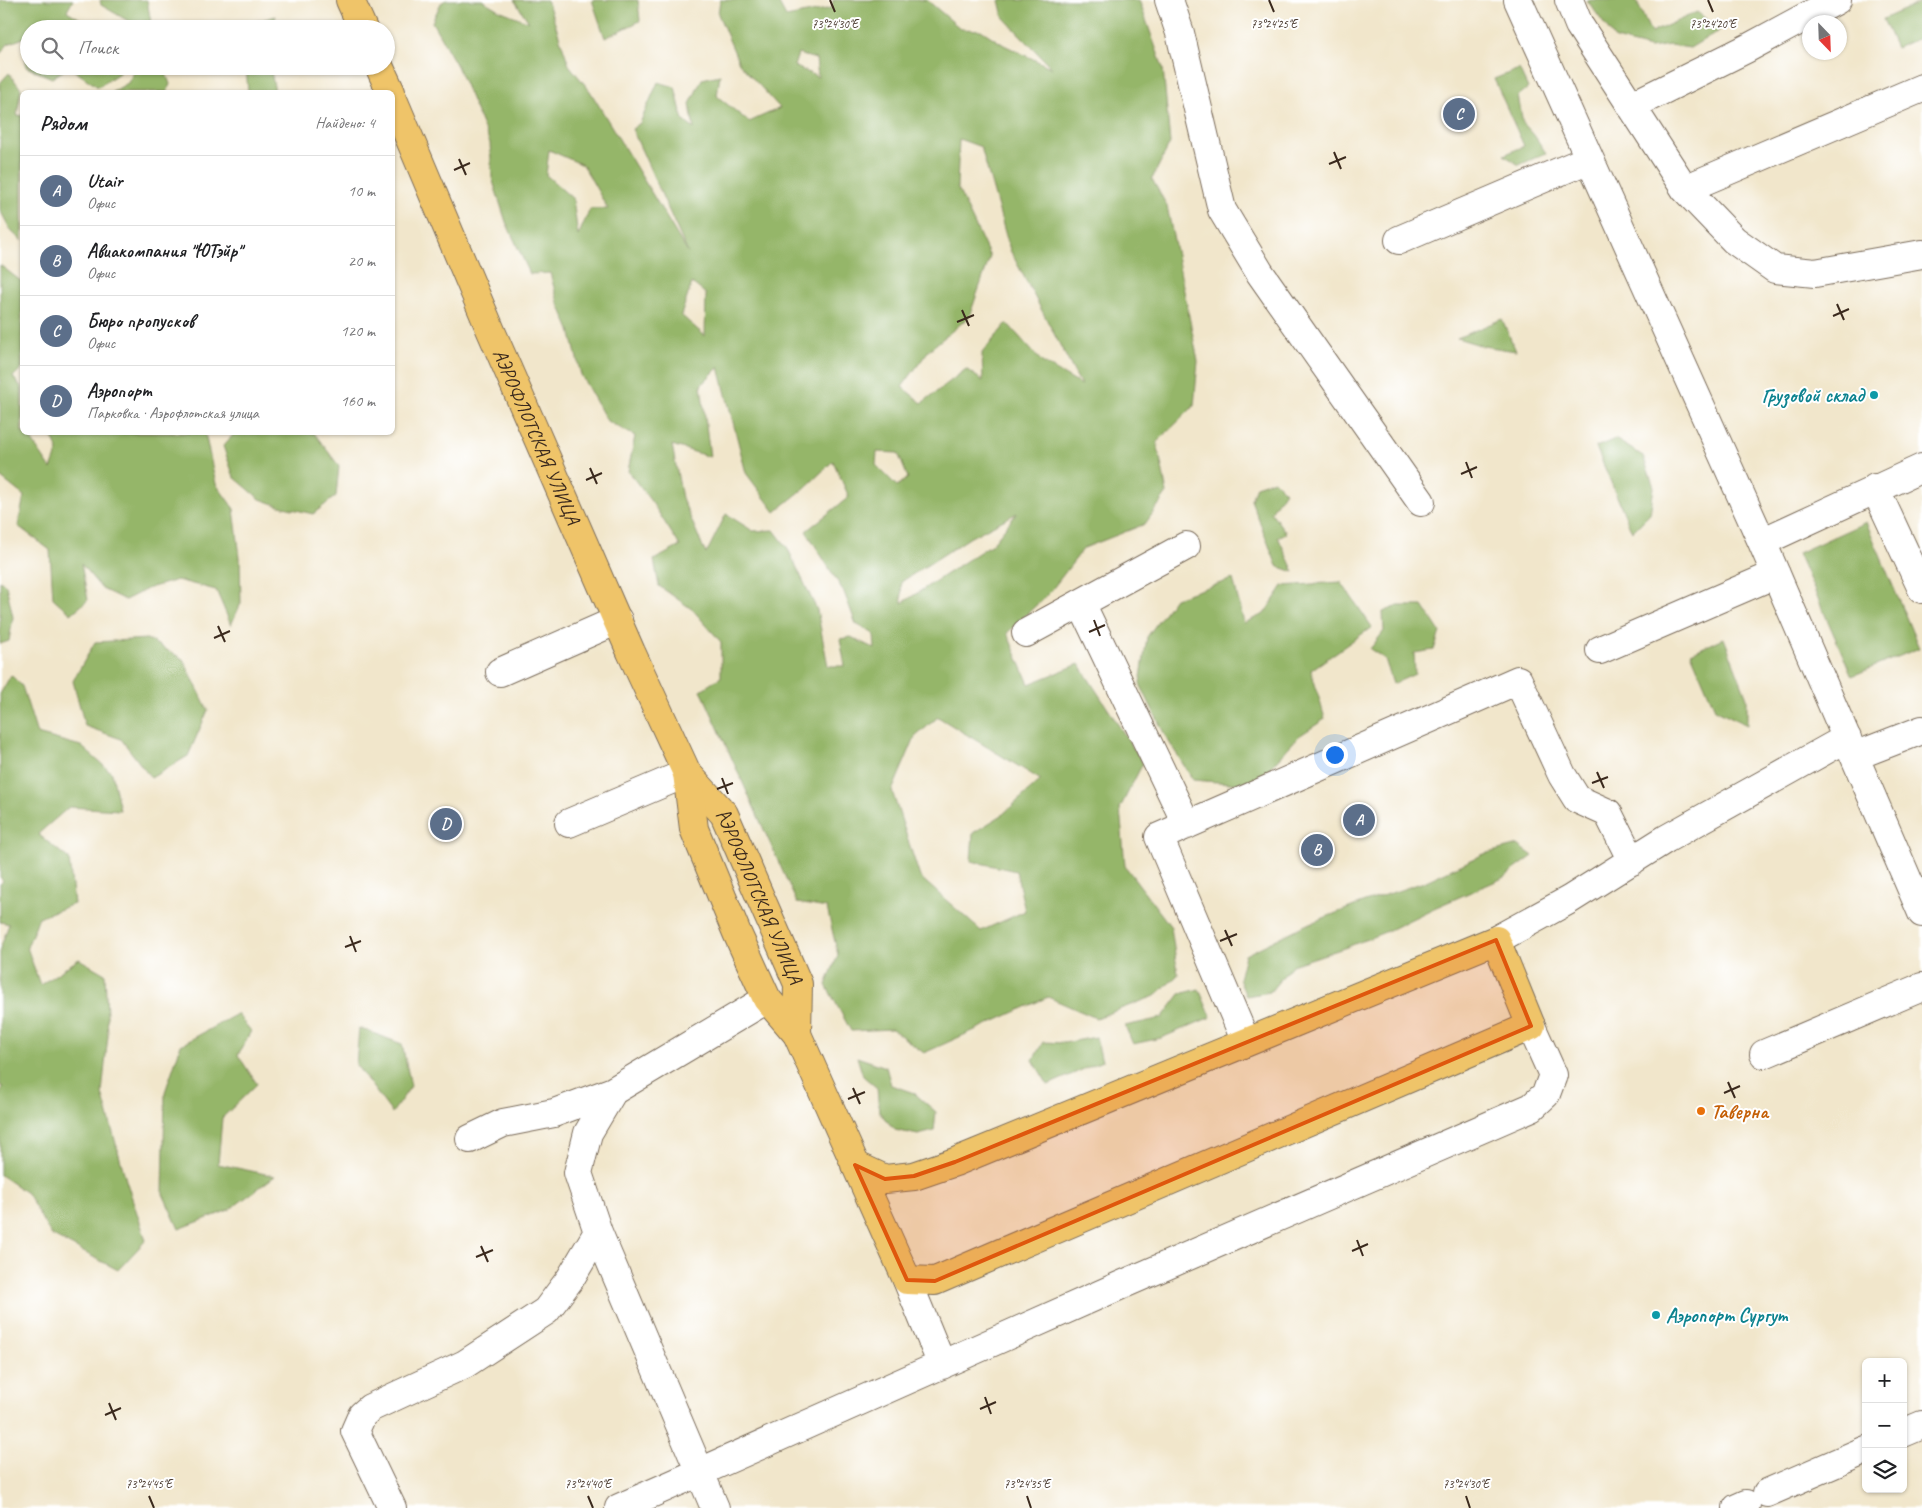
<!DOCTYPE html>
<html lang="ru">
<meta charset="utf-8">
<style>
:root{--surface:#fff;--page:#f2f2f2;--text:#202124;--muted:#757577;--line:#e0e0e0;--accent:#d1495b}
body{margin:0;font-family:Caveat,sans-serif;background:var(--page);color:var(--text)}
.controls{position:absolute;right:15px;bottom:15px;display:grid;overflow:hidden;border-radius:8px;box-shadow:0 1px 4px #0004}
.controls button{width:45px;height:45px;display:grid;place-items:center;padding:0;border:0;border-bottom:1px solid var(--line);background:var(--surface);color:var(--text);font:25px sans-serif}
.compass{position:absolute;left:1802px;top:15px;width:45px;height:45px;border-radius:50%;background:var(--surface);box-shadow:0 1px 4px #0004;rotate:157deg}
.you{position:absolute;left:1334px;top:754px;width:18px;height:18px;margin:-12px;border:4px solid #fff;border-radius:50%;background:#1a73e8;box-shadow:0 0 0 8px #1a73e833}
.badge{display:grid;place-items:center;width:32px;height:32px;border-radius:50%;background:var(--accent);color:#fff;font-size:16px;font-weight:700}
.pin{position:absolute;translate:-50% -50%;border:2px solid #fff;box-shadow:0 1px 5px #0006}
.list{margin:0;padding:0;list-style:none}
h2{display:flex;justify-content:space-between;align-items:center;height:65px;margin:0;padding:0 20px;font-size:21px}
h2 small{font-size:16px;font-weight:400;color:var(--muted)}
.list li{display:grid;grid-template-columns:32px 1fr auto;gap:15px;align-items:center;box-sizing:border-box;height:70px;padding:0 20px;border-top:1px solid var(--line)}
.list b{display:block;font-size:19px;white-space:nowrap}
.list p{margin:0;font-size:16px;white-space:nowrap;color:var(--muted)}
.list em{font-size:16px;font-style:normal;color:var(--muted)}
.icon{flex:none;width:28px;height:28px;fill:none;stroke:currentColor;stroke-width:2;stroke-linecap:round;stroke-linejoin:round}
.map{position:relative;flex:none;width:1922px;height:1508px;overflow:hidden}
.search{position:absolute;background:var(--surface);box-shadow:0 1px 4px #0004;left:20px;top:20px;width:375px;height:55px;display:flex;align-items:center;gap:12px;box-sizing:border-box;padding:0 18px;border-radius:28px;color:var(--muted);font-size:19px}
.panel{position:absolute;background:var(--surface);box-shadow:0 1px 4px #0004;left:20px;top:90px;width:375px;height:345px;border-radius:8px}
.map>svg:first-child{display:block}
.forest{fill:#95b669;stroke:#687044;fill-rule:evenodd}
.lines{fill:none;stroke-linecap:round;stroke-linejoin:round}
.minor-casing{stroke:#7b6c5b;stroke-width:30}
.major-casing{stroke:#7b6c5b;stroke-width:30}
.minor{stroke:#fff;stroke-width:28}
.major{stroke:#efc469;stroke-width:28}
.marked{fill:#df570d;fill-opacity:0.2;stroke:#df570d;stroke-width:4;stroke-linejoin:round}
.ticks{fill:none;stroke:#3b2a1e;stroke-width:2}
.culture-dot{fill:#0f9aa8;stroke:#fff;stroke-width:2}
.food-dot{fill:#e8710a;stroke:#fff;stroke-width:2}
.labels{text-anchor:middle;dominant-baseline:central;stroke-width:4;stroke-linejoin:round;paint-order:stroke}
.culture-label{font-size:20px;font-weight:bold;fill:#0d838f;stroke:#fff;text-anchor:end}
.street-label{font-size:20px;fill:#3b2a1e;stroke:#fff}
.food-label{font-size:20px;font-weight:bold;fill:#c56008;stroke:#fff;text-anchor:start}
.ticks-label{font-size:12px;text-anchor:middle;fill:#3b2a1e;stroke:#fff;stroke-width:4;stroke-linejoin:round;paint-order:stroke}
</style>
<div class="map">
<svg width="1922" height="1508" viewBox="0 0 1922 1508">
<rect width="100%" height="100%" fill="#fff"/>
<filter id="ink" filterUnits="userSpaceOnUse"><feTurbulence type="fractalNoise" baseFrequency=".02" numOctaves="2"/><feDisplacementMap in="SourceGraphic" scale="10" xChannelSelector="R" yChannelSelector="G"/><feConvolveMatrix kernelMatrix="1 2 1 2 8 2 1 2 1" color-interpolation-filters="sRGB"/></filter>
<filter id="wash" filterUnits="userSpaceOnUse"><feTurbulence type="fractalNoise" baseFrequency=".0096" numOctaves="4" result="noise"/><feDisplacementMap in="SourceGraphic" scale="20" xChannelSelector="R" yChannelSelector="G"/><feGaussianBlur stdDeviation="1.12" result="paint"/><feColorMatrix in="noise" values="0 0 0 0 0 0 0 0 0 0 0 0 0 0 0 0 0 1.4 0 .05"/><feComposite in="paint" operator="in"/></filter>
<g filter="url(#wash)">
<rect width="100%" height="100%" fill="#f1e6cb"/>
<path class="forest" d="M0,0H73L67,11L90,25H118L142,29L101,5L100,0H147L152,29H29V66H123L119,73L98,87L69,67L52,78L26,67V37L8,44L0,54Z
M446,0H482L499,10L529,22L514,0H547L569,65L590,91L688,253L632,129L640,123L658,82L675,87L683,120L694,129L690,104L702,79L720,75L717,96L749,122L780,108L739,63L718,14L720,0H777L786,17L832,8L833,0H927L961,29L981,30L1004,45L1052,68L1003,17L999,0H1139L1163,68L1170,143L1152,179L1167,206L1198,361L1194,406L1157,442L1167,493L1145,524L1084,548L1050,592L1007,633L1029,684L1079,664L1143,763L1120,808L1125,866L1171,927L1178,975L1155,996L1096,1018L1048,997L924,1053L892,1029L851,1031L826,985L838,955L827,908L797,903L701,690L721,677V642L693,610L659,586L654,560L680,546L653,504L628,471L635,436L607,421L581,375L570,330L558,302L550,273L530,274L506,222L492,178L490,143L457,66L432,22L441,3ZM798,54L816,59L818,77L794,66ZM959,139L981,147L1010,250L1081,385L1042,362L1007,323L982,353L983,381L966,369L922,403L902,387L929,350L969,317L990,257L957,187ZM549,150L583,165L608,209H590L578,236L573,199L546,175ZM692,283L706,294L705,336L681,315ZM719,367L746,473L775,512L806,487L833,461L849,497L806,531L844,592L856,624L874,634L875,649L851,637L840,639L845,666H828L817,610L787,547L774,530L753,531L726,514L706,554L682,498L672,445L710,457L701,385ZM877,452L898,453L908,478L897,486L876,465ZM1017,513L992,544L902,603L901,582L971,537ZM938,717L1041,780L1002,815L973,833L971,861L1016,871L1025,911L981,931L920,877L892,791L915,737Z
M638,0L640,21L605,38L592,0Z
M1587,0H1636L1651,33L1697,12L1720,30L1690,48L1670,45L1650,48L1615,39Z
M1922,2V37L1896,48L1883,19Z
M276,16L272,29H253L254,22Z
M137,66H163L170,84L167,92H112L128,83Z
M246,66H270L275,92H248Z
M1519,69L1528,88L1518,96L1523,123L1534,135L1546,153L1519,165L1504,155L1524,146L1494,79Z
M9,73L21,89L17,116L22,115V241L11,231L0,210V83Z
M0,265L22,282V368L13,377L22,388V432L30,433V438L51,469L58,450L50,433H205L216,484L234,509L240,557L241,603L231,625L216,590L177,580L149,588L125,600L102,589L81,564L88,600L71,614L53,598L50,550L18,526L24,496L0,477Z
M1502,319L1516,351L1483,346L1457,338Z
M233,433H314L339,466L336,496L313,514L280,506L260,499L234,477L223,446L234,434Z
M1615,439L1643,456L1654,487L1650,514L1632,532L1596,447Z
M1274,480L1285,491L1271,512L1286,533L1278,537L1294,572L1277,566L1251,500L1256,486Z
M1866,522L1919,648L1852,676L1798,553Z
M1233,579L1244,623L1264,614L1283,586L1341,582L1372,627L1311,670L1325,719L1299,736L1254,785L1193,780L1166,737L1140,684L1147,637L1175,598Z
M0,581L6,585L13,617L9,641L0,644Z
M1398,606H1423L1440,632L1434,650L1414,653L1415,674L1393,684L1385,659L1370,649L1384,631L1383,612Z
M1724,638L1747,698V725L1715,709L1691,653Z
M147,639L183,659L208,710L188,756L151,778L121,739L85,726L73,681L95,642Z
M11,675L22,686L37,734L81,746L112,773L120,810L69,807L38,834L69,859L74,904L39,917L27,947L40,985L79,959L105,974L108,1035L102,1093L126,1180L146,1240L118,1270L51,1235L27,1193L0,1175V1095L3,1087L0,1085V949L9,924L0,922V884L3,881L0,877V694Z
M1518,845L1533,856L1503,878L1434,908L1385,932L1347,947L1292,965L1270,992L1246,996L1239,979L1245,955L1303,926L1362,903L1424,882L1484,854Z
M1199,989L1211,1017L1161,1038L1133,1044L1125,1026L1162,1018L1180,994Z
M237,1014L251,1031L238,1055L257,1084L222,1118L218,1164L275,1176L229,1210L179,1229L163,1194L165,1092L181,1045Z
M359,1028L402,1044L411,1086L392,1113L356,1065Z
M1096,1037L1102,1061L1048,1085L1033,1060L1043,1042L1064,1043Z
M857,1057L886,1067L891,1085L914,1093L936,1112L934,1131L918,1135L895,1130L879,1112L877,1088L863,1076Z"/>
</g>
<g filter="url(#ink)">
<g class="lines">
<defs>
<path id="minor" d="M1169,0L1180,33L1222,210L1260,273L1421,502
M1518,0L1762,542L1922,913
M1569,0L1579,25L1685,189L1734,240L1775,269L1815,273L1922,254
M1631,106L1746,49L1837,0
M1685,189L1922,88
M1399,240L1589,159
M1875,488L1922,589
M1762,542L1922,468
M1081,603L1187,825
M1026,633L1186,546
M1600,650L1776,574
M500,672L618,620
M1855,756L1922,730
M569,823L687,773
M1496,940L1569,900L1666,839L1847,738
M1246,1042L1159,837L1518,680L1562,775L1577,799L1608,813L1632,861
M1764,1054L1922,987
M470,1139L503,1123L554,1113L613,1091
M907,1280L942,1365
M1903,1433L1922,1425
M1767,1493L1866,1450
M392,1508L355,1431L362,1415L370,1408L465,1364L546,1311L570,1279L598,1232
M619,1508L1119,1286L1532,1107L1546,1094L1553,1075L1531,1026
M715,1508L598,1232L578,1173L588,1133L613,1091L767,999
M1737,1508L1746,1504"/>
<g id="major">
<path d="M350,0L363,29"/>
<path d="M379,66L391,92"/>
<path id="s1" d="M392,97L491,331L631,652L687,773L724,814L798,984L797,1034"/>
<path d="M687,773L694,829L737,933L767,999L797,1034L907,1280L935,1281L1531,1026L1496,940L955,1162L914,1176L885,1179L855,1165"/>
</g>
</defs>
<use href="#minor" class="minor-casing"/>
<use href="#major" class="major-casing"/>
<use href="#minor" class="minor"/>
<use href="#major" class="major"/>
</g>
</g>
<path class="marked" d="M1496,940L1531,1026L935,1281L907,1280L855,1165L885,1179L914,1176L955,1162Z"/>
<path class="ticks" d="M830,0L835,12M1269,0L1274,12M1708,0L1713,12M1334,152L1341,169M459,159L466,175M1329,164L1346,157M454,170L470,163M1837,304L1844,320M962,310L969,326M1833,316L1849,309M957,322L974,315M1466,462L1472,478M590,468L597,484M1461,474L1477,467M586,480L602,473M1094,620L1100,636M218,626L225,642M1089,632L1105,625M214,638L230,631M1597,772L1604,788M722,778L728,794M1592,783L1608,777M717,789L733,783M1225,930L1232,946M350,936L356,952M1220,941L1237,934M345,947L361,941M1728,1082L1735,1098M853,1088L860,1104M1724,1093L1740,1086M848,1099L865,1092M1357,1240L1363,1256M481,1246L488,1262M1352,1251L1368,1244M476,1257L493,1250M985,1397L991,1414M109,1403L116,1420M980,1409L996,1402M105,1415L121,1408M149,1496L154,1508M588,1496L593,1508M1027,1496L1031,1508M1466,1496L1470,1508"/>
<g class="culture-dot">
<circle cx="1874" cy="395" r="5"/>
<circle cx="1656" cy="1315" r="5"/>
</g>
<circle class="food-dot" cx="1701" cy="1111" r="5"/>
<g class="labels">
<g class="culture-label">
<text x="1864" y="395">Грузовой склад</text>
<text x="1666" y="1315" text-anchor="start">Аэропорт Сургут</text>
</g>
<g class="street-label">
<text stroke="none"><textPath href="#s1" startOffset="369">АЭРОФЛОТСКАЯ УЛИЦА</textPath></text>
<text stroke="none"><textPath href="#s1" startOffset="882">АЭРОФЛОТСКАЯ УЛИЦА</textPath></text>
</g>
<g class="food-label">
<text x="1711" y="1111">Таверна</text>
</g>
</g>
<g class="ticks-label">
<text x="835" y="28">73°24'30"E</text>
<text x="1274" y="28">73°24'25"E</text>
<text x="1713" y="28">73°24'20"E</text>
<text x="149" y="1488">73°24'45"E</text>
<text x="588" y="1488">73°24'40"E</text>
<text x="1027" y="1488">73°24'35"E</text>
<text x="1466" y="1488">73°24'30"E</text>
</g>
</svg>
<div class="controls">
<button>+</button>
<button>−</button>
<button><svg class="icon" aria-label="layers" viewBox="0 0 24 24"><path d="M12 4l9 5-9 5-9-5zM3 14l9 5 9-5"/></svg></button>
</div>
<svg class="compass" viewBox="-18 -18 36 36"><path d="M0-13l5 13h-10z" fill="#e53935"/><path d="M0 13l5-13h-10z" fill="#757577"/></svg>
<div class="you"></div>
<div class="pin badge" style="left:1359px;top:820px;background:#5c6f8a">A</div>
<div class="pin badge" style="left:1317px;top:850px;background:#5c6f8a">B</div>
<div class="pin badge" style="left:1459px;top:114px;background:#5c6f8a">C</div>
<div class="pin badge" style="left:446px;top:824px;background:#5c6f8a">D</div>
<div class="search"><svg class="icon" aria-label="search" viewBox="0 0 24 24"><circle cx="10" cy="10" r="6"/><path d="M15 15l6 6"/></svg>Поиск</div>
<section class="panel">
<h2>Рядом<small>Найдено: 4</small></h2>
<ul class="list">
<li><span class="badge" style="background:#5c6f8a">A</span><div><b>Utair</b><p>Офис</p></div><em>10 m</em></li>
<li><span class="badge" style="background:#5c6f8a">B</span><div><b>Авиакомпания &quot;ЮТэйр&quot;</b><p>Офис</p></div><em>20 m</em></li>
<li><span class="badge" style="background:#5c6f8a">C</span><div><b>Бюро пропусков</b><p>Офис</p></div><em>120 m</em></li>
<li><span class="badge" style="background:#5c6f8a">D</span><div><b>Аэропорт</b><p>Парковка · Аэрофлотская улица</p></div><em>160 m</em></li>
</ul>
</section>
</div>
